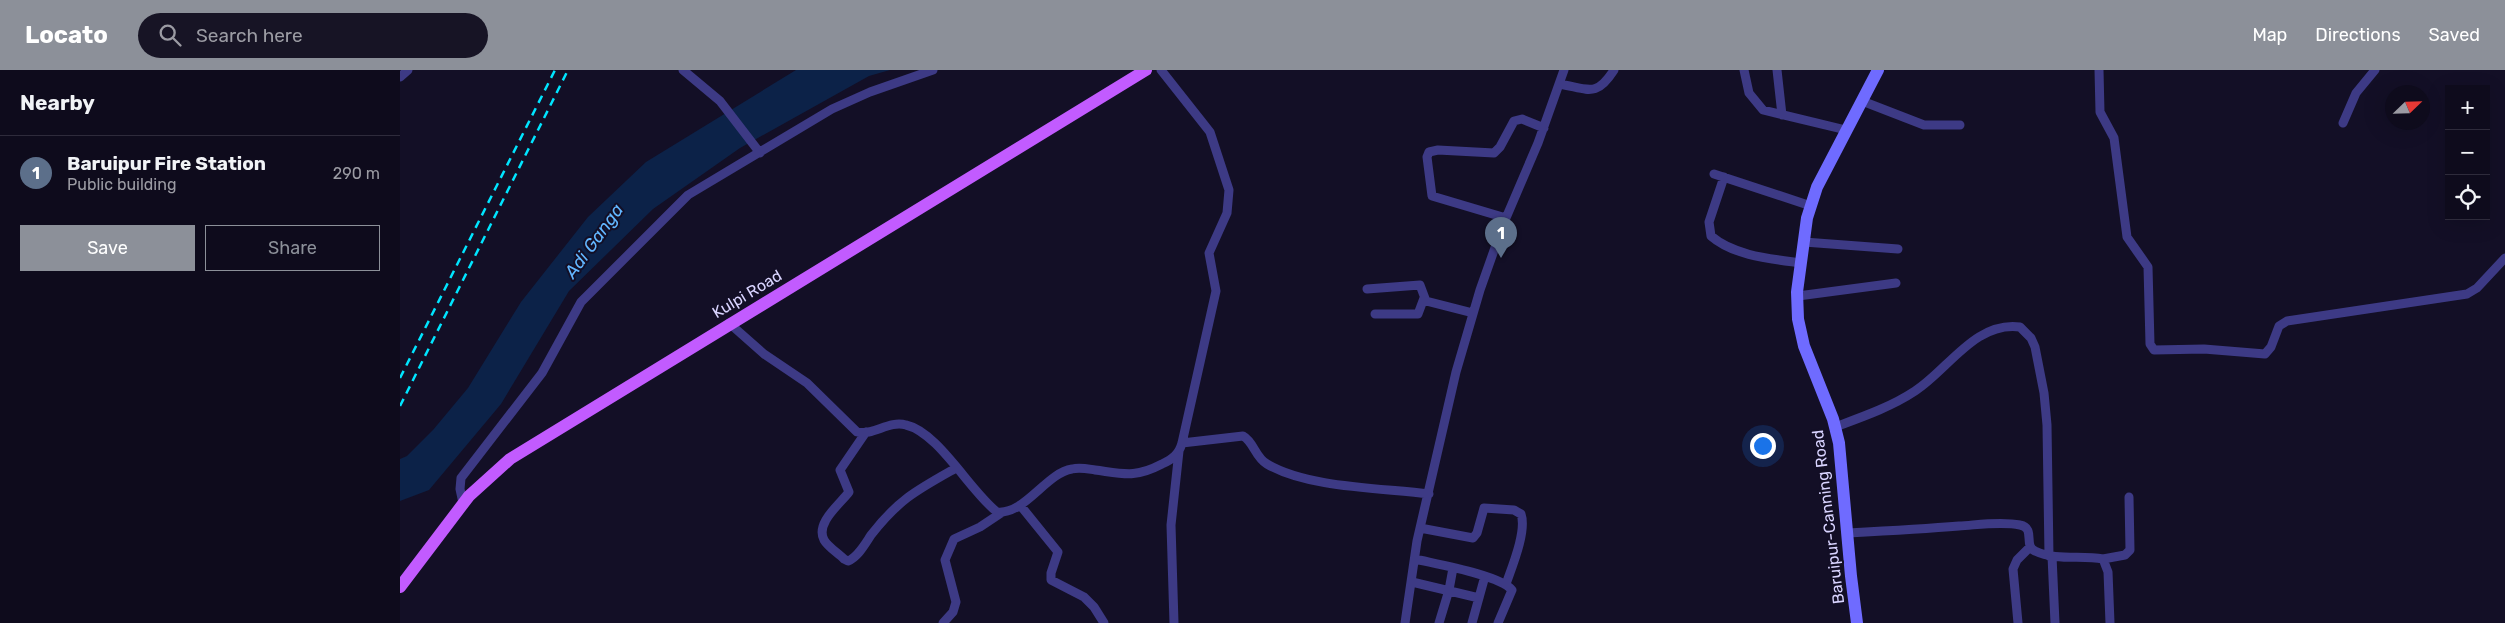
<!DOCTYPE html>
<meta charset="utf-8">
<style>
:root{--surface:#0e0b1c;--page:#171425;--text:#f1f3f6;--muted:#9b9ba3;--line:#2e2b3b;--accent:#8c9099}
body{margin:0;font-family:Rubik,sans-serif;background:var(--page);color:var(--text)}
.controls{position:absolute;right:15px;top:15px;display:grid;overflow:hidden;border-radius:0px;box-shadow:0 5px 20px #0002}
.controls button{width:45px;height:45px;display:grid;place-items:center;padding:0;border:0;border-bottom:1px solid var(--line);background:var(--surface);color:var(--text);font:25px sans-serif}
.compass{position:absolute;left:1985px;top:15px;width:45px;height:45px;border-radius:50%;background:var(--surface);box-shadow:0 5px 20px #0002;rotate:67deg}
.you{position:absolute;left:1362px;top:375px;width:18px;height:18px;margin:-12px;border:4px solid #fff;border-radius:50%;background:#1a73e8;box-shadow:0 0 0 8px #1a73e833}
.badge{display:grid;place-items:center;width:32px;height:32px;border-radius:50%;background:var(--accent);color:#fff;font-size:16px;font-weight:700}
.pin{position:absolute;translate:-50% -41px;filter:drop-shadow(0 1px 2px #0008)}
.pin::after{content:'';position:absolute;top:26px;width:18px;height:15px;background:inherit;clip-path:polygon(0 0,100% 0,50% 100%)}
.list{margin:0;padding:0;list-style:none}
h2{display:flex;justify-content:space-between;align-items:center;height:65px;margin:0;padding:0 20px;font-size:21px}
h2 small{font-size:16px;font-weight:400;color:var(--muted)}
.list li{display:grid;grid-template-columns:32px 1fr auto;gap:15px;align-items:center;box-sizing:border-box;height:75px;padding:0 20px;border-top:1px solid var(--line)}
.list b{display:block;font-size:19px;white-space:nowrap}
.list p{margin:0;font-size:16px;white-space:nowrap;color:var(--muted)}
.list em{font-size:16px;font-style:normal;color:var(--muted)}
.actions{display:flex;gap:10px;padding:15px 20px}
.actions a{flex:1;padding:11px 0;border:1px solid var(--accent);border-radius:0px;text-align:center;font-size:18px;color:var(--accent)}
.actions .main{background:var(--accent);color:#fff}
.icon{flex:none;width:28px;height:28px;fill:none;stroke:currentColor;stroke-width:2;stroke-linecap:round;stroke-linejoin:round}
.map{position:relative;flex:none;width:2105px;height:553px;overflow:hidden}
header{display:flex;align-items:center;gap:30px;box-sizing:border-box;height:70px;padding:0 25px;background:var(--accent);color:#fff}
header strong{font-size:24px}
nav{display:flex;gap:28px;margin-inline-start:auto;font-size:18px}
.search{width:350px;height:45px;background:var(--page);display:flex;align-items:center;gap:12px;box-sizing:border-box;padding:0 18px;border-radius:28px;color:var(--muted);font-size:19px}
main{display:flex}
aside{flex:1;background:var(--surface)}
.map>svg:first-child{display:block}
.water{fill:#0c2248}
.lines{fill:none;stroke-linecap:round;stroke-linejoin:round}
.street{stroke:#3d3a85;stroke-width:9}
.secondary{stroke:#6f6bff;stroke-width:12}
.primary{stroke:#c25bff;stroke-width:12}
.rail{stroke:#00e5ff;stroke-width:2.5;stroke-dasharray:8 6;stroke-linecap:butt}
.labels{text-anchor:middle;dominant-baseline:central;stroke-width:4;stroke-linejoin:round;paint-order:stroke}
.street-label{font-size:16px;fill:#d9d4ff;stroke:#130f26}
.water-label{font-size:18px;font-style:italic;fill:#62b6ff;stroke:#130f26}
</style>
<header>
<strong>Locato</strong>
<div class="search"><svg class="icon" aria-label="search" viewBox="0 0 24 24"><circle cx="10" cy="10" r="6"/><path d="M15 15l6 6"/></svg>Search here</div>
<nav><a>Map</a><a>Directions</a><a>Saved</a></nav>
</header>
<main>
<aside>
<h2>Nearby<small></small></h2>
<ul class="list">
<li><span class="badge" style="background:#5c6f8a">1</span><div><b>Baruipur Fire Station</b><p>Public building</p></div><em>290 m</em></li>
</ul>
<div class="actions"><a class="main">Save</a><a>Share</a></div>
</aside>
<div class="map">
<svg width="2105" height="553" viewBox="0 0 2105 553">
<rect width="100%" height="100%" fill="#130f26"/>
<path class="water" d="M396,0H490L469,6L340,78L253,139L169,221L101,334L29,420L0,431V389L7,386L33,360L68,318L121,232L188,147L246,92Z"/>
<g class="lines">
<path class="street" d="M283,0L320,31L360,83
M1344,0L1349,23L1363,40L1446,60
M1377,0L1382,45
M1699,0L1700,42L1714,68L1727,167L1748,197L1750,274L1754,280L1804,279L1865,284L1871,277L1879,256L1887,251L2067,224L2077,218L2105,188
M0,7L8,0
M1159,14C1189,19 1196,28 1214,0
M1462,31L1524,55H1560
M1943,53L1956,23L1975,0
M1314,104L1411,136
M1324,107L1309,152L1311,166C1334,186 1372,189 1401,193
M1106,148L1032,126L1027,87L1029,82L1038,80L1094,83L1100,77L1114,51L1122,49L1144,58
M1404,172L1498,179
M967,219L1020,215L1026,231L1073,243
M1398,226L1496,213
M975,244H1018L1024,228
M329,253L364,284L407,313L457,362C473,366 489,350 506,355C538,362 570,421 597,442C625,445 646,403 672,399C680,397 688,399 695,400C725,404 735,408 762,394C773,389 779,384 782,373L816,221L809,183L827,143L829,120L810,62L761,0
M1435,357C1462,347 1491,337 1515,321C1548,300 1575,251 1620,257L1631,268L1635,277L1644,323L1647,355L1649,486
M466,362L440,400L449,422C440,434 415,453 424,470C428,477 438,483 444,489L448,491C458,487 465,474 471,465C499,429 517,420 556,398
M782,373L843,366C854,372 855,387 867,394C907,418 982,418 1029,424
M63,433L60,419L61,408L142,303L181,232L288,125L432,39L470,22L533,0
M620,435L658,482L651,503V510L684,527L694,537L704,553
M1020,458L1073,468L1077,463L1084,438L1114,440L1121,444C1127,461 1112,497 1106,514
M1448,463C1485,461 1522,459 1559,456C1577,455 1601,451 1620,455C1636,458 1623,476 1635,481C1656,491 1681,485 1703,489L1708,502L1710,553
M1652,486L1655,553
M1015,489C1036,494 1100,505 1112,520L1098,553
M1703,489L1725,485L1730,480L1729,427
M1012,512L1079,528
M543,553L553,542L556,532L545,490L554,469L580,457L601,443
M774,553L771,455L779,381
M1005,553L1017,471L1056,302L1080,220L1103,155L1138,73L1164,0
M1039,553L1049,520L1053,498
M1072,553L1085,506
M1618,553L1613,499L1617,490L1630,477"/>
<path class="secondary" d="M1457,553L1451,506L1439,373L1433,349L1404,276L1398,249L1397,222L1407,148L1417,117L1478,0"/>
<path class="primary" d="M0,517L69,426L110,389L746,0"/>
<path class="rail" d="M0,308L155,0
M0,336L168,0"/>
</g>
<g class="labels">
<g class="street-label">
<text transform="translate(347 224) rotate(-31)">Kulpi Road</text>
<text transform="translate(1428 447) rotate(-97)">Baruipur-Canning Road</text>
</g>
<g class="water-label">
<text transform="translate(194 171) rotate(-54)">Adi Ganga</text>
</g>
</g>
</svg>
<div class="controls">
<button>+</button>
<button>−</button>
<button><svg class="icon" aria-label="locate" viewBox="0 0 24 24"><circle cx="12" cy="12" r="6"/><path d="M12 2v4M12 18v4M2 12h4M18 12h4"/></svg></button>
</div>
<svg class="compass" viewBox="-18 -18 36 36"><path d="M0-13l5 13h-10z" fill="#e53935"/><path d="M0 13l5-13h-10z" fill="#9b9ba3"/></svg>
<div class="you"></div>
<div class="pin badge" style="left:1101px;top:188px;background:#5c6f8a">1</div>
</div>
</main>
